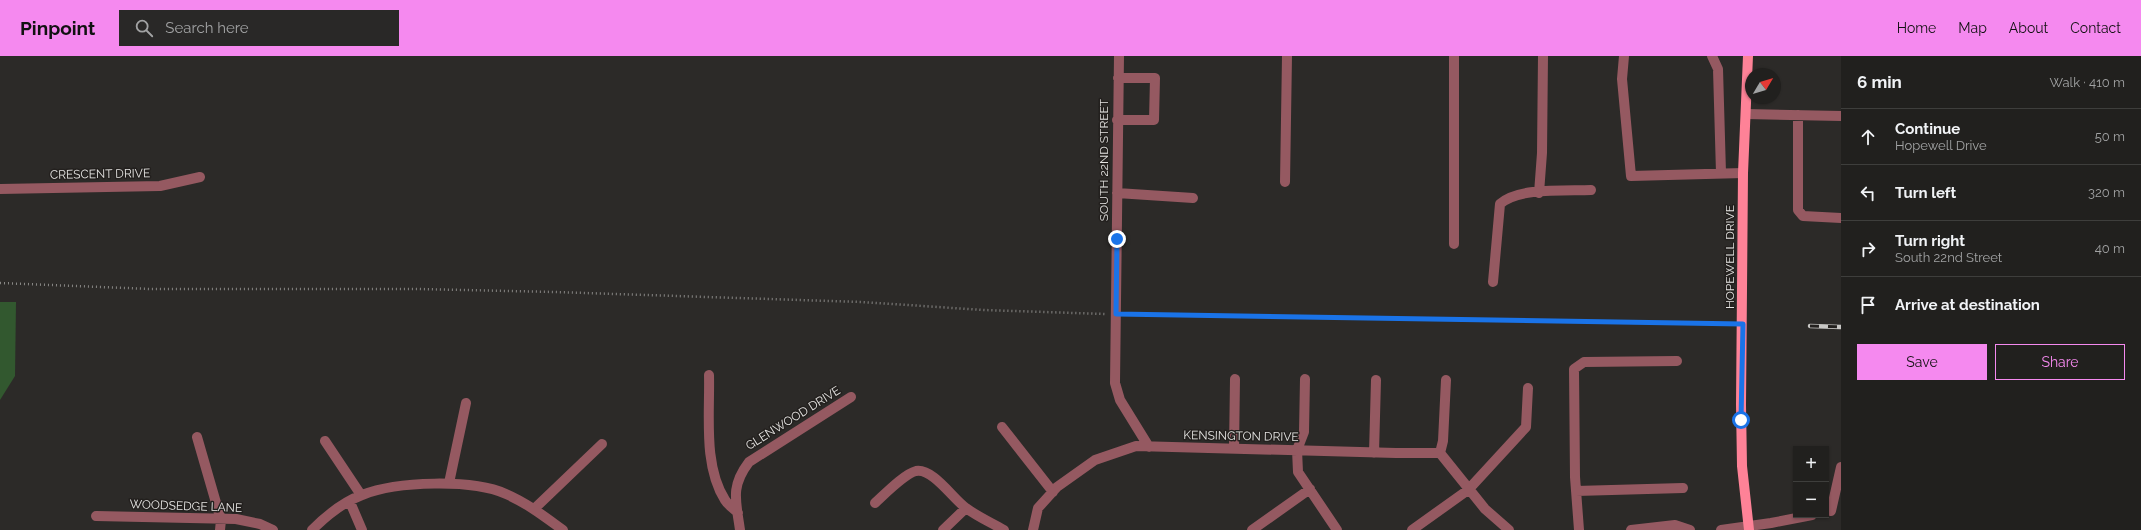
<!DOCTYPE html>
<meta charset="utf-8">
<style>
:root{--surface:#21201e;--page:#292827;--text:#f1f3f6;--muted:#a2a3a4;--line:#3e3e3c;--accent:#f589ef}
body{margin:0;font-family:Raleway,sans-serif;background:var(--page);color:var(--text)}
.controls{position:absolute;right:12px;bottom:12px;display:grid;overflow:hidden;border-radius:0px;box-shadow:0 1px 3px #0004}
.controls button{width:36px;height:36px;display:grid;place-items:center;padding:0;border:0;border-bottom:1px solid var(--line);background:var(--surface);color:var(--text);font:20px sans-serif}
.compass{position:absolute;left:1745px;top:12px;width:36px;height:36px;border-radius:50%;background:var(--surface);box-shadow:0 1px 3px #0004;rotate:52deg}
.stop{position:absolute;width:12px;height:12px;margin:-9px;border:3px solid #1a73e8;border-radius:50%;background:#fff}
.stop.end{background:#1a73e8;border-color:#fff;box-shadow:0 1px 4px #0008}
.list{margin:0;padding:0;list-style:none}
h2{display:flex;justify-content:space-between;align-items:center;height:52px;margin:0;padding:0 16px;font-size:17px}
h2 small{font-size:13px;font-weight:400;color:var(--muted)}
.list li{display:grid;grid-template-columns:26px 1fr auto;gap:12px;align-items:center;box-sizing:border-box;height:56px;padding:0 16px;border-top:1px solid var(--line)}
.list b{display:block;font-size:15px;white-space:nowrap}
.list p{margin:0;font-size:13px;white-space:nowrap;color:var(--muted)}
.list em{font-size:13px;font-style:normal;color:var(--muted)}
.actions{display:flex;gap:8px;padding:12px 16px}
.actions a{flex:1;padding:9px 0;border:1px solid var(--accent);border-radius:0px;text-align:center;font-size:14px;color:var(--accent)}
.actions .main{background:var(--accent);color:#111}
.icon{flex:none;width:22px;height:22px;fill:none;stroke:currentColor;stroke-width:2;stroke-linecap:round;stroke-linejoin:round}
.map{position:relative;flex:none;width:1841px;height:474px;overflow:hidden}
header{display:flex;align-items:center;gap:24px;box-sizing:border-box;height:56px;padding:0 20px;background:var(--accent);color:#111}
header strong{font-size:19px}
nav{display:flex;gap:22px;margin-inline-start:auto;font-size:14px}
.search{width:280px;height:36px;background:var(--page);display:flex;align-items:center;gap:10px;box-sizing:border-box;padding:0 14px;border-radius:0px;color:var(--muted);font-size:15px}
main{display:flex}
aside{flex:1;background:var(--surface)}
.map>svg:first-child{display:block}
.green{fill:#32582f}
.lines{fill:none;stroke-linecap:round;stroke-linejoin:round}
.path{stroke:#898886;stroke-width:2.5;stroke-dasharray:1 3;stroke-linecap:butt}
.minor{stroke:#955961;stroke-width:10}
.major{stroke:#fe8297;stroke-width:10}
.rail-casing{stroke:#c8c7c5;stroke-width:4.5}
.rail{stroke:#23201e;stroke-width:3;stroke-dasharray:9;stroke-linecap:butt}
.route{stroke:#1a73e8;stroke-width:5}
.labels{text-anchor:middle;dominant-baseline:central;stroke-width:3;stroke-linejoin:round;paint-order:stroke}
.street-label{font-size:12px;fill:#e5e4e2;stroke:#23201e}
</style>
<header>
<strong>Pinpoint</strong>
<div class="search"><svg class="icon" aria-label="search" viewBox="0 0 24 24"><circle cx="10" cy="10" r="6"/><path d="M15 15l6 6"/></svg>Search here</div>
<nav><a>Home</a><a>Map</a><a>About</a><a>Contact</a></nav>
</header>
<main>
<div class="map">
<svg width="1841" height="474" viewBox="0 0 1841 474">
<rect width="100%" height="100%" fill="#2c2a28"/>
<path class="green" d="M0,246H16L15,320L0,344Z"/>
<g class="lines">
<path class="path" d="M0,227L151,233H419L554,236L861,246L984,254L1105,258
M1126,258L1731,268"/>
<path class="minor" d="M1119,0L1115,327L1120,344L1149,391
M1624,0L1622,23L1631,120L1743,117
M1712,0L1718,13L1721,117
M1746,58L1841,60
M1798,59V154L1803,160L1841,162
M1117,64H1154L1155,22H1118
M1285,126L1287,0
M0,133L160,130L200,121
M1117,137L1193,142
M1539,137L1542,97L1543,0
M1454,188V0
M1493,226L1500,148C1518,131 1566,135 1591,134
M709,319C710,359 703,409 725,444C728,449 734,453 738,457
M1305,323L1304,376L1297,394L1298,416L1337,474
M1002,371L1053,436
M197,381L221,464L220,474
M325,385L361,439
M1234,393L1235,323
M1374,397L1376,324
M1440,397L1443,385L1446,324
M449,427L466,347
M1576,435L1683,432
M350,446L362,474
M875,447C884,439 904,418 916,415C933,412 953,443 966,452C978,461 992,467 1004,474
M534,453L602,388
M1831,455L1841,411
M96,460L236,463L260,468L273,474
M312,474C326,460 343,446 362,439C397,425 472,423 506,438C527,447 545,461 563,474
M740,474C736,445 730,431 749,406L851,341
M943,474L966,452
M1033,474L1038,452L1057,431L1095,404L1136,390L1396,397H1440L1485,453L1509,474
M1252,474L1310,433
M1412,474L1468,434L1526,371L1528,332
M1579,474L1575,421L1574,313L1584,306L1677,305
M1631,474L1675,469L1690,474
M1721,474L1771,467L1812,459"/>
<path class="major" d="M1748,0L1743,117L1741,349L1742,410L1749,474"/>
<defs>
<path id="rail" d="M1810,270L1841,271"/>
</defs>
<use href="#rail" class="rail-casing"/>
<use href="#rail" class="rail"/>
</g>
<g class="lines">
<path class="route" d="M1117,183L1116,258L1743,268L1741,364"/>
</g>
<g class="labels">
<g class="street-label">
<text transform="translate(1104 104) rotate(-90)">SOUTH 22ND STREET</text>
<text transform="translate(100 118) rotate(-1)">CRESCENT DRIVE</text>
<text transform="translate(1730 201) rotate(-90)">HOPEWELL DRIVE</text>
<text transform="translate(793 362) rotate(-32)">GLENWOOD DRIVE</text>
<text transform="translate(1241 380) rotate(1)">KENSINGTON DRIVE</text>
<text transform="translate(186 450) rotate(2)">WOODSEDGE LANE</text>
</g>
</g>
</svg>
<div class="controls">
<button>+</button>
<button>−</button>
</div>
<svg class="compass" viewBox="-18 -18 36 36"><path d="M0-13l5 13h-10z" fill="#e53935"/><path d="M0 13l5-13h-10z" fill="#a2a3a4"/></svg>
<div class="stop" style="left:1741px;top:364px"></div>
<div class="stop end" style="left:1117px;top:183px"></div>
</div>
<aside>
<h2>6 min<small>Walk · 410 m</small></h2>
<ul class="list">
<li><svg class="icon" aria-label="ahead" viewBox="0 0 24 24"><path d="M12 20V5M6 11l6-6 6 6"/></svg><div><b>Continue</b><p>Hopewell Drive</p></div><em>50 m</em></li>
<li><svg class="icon" aria-label="left" viewBox="0 0 24 24"><path d="M17 20v-9H6M10 6l-5 5 5 5"/></svg><div><b>Turn left</b></div><em>320 m</em></li>
<li><svg class="icon" aria-label="right" viewBox="0 0 24 24"><path d="M7 20v-9h11M14 6l5 5-5 5"/></svg><div><b>Turn right</b><p>South 22nd Street</p></div><em>40 m</em></li>
<li><svg class="icon" aria-label="arrive" viewBox="0 0 24 24"><path d="M6 21V4h12l-3 4 3 4H6"/></svg><div><b>Arrive at destination</b></div></li>
</ul>
<div class="actions"><a class="main">Save</a><a>Share</a></div>
</aside>
</main>
